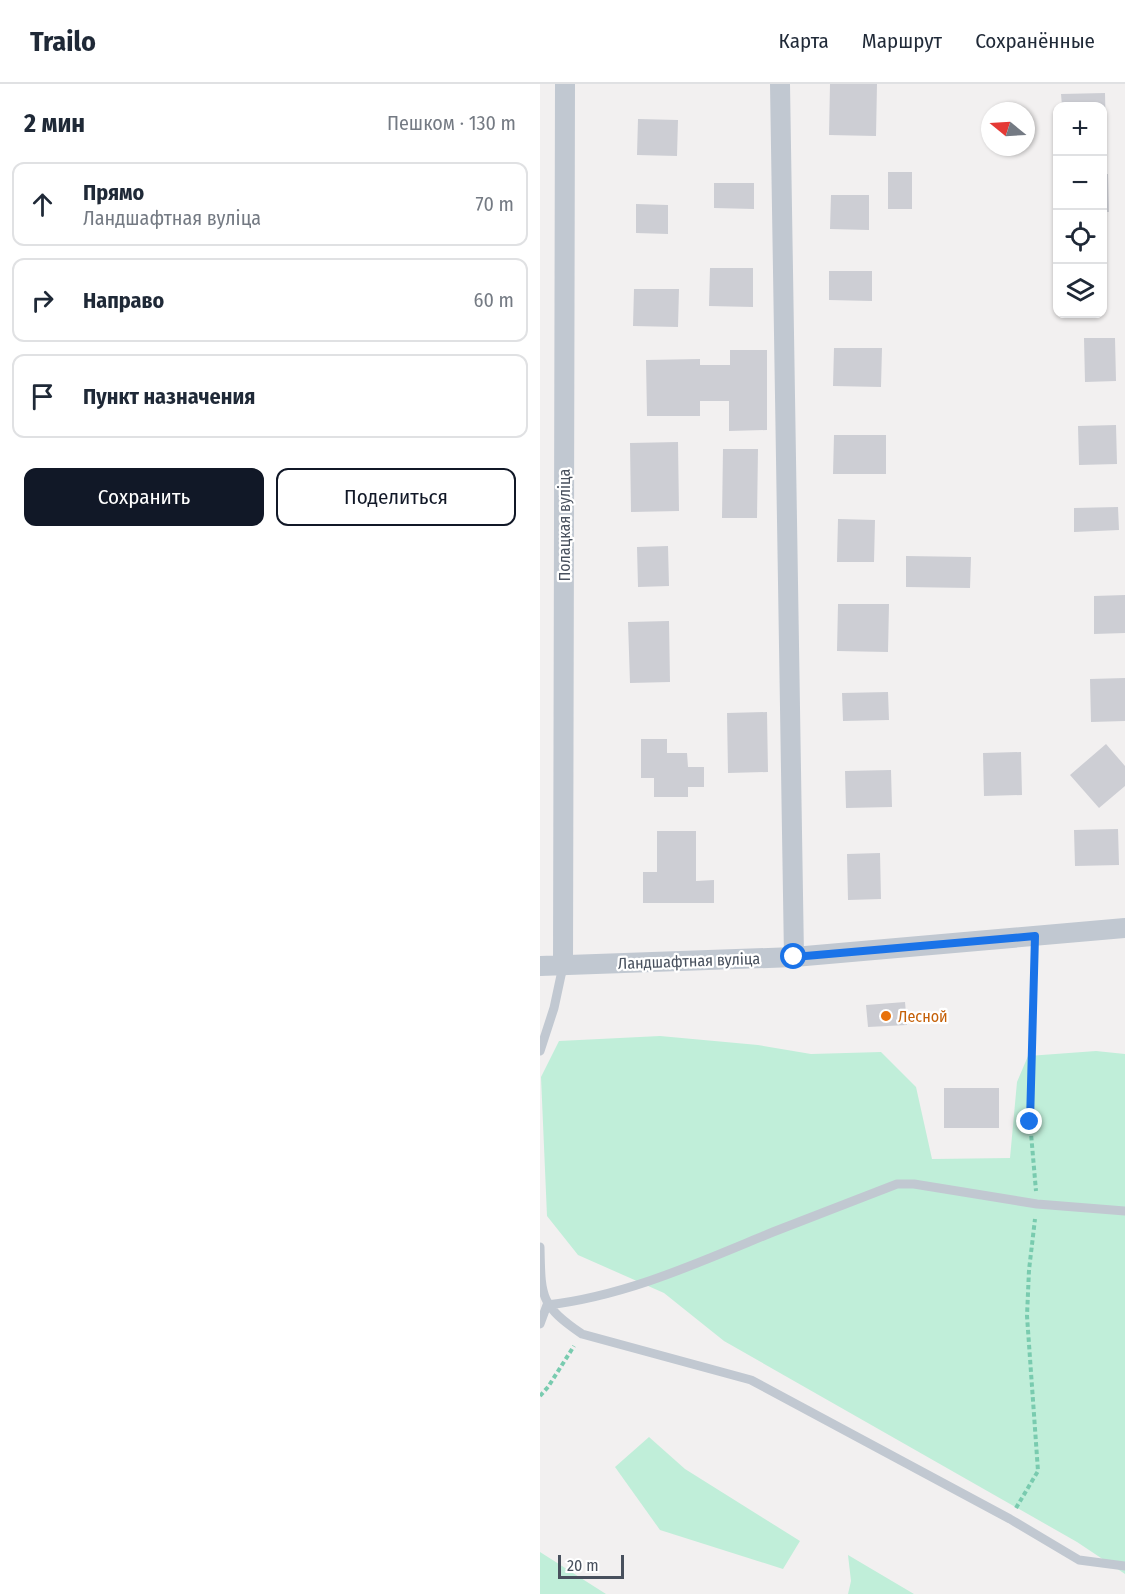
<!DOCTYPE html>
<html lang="ru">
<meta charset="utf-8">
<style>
:root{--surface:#fff;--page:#f6f6f7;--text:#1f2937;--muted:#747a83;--line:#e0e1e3;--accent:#111827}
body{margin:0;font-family:"Fira Sans Condensed",sans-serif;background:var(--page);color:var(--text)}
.controls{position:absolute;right:18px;top:18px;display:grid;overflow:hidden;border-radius:12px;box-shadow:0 2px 4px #0004}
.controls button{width:54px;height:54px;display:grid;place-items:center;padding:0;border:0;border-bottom:2px solid var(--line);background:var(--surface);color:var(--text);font:30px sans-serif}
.compass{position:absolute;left:441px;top:18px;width:54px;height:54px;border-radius:50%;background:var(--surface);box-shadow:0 2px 4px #0004;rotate:288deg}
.scale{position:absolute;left:18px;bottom:15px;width:66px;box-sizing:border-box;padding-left:6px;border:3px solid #48505d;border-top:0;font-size:16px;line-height:21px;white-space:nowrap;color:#48505d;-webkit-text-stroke:4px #fff;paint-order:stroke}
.stop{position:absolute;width:18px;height:18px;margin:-14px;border:4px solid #1a73e8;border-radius:50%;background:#fff}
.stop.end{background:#1a73e8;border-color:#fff;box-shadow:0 2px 6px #0008}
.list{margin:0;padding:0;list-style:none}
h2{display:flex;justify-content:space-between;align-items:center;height:78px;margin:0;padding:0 24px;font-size:26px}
h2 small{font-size:20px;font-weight:400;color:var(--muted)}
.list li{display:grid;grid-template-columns:39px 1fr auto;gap:18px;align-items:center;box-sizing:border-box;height:84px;margin:0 12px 12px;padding:0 12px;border:2px solid var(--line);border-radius:12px}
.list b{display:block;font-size:22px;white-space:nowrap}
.list p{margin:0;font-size:20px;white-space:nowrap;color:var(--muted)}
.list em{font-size:20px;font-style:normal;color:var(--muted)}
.actions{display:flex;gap:12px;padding:18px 24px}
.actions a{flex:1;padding:14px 0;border:2px solid var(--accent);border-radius:12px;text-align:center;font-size:21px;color:var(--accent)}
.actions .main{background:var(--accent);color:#fff}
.icon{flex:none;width:33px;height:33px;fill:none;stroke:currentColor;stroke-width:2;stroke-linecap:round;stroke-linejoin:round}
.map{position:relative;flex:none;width:585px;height:1510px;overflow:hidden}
header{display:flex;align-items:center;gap:36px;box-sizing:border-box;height:84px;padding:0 30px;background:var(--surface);border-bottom:2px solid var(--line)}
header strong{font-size:28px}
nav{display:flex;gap:33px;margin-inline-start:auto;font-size:21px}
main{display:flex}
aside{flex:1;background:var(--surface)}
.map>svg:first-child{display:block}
.green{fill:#c0eed9}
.building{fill:#cdced4}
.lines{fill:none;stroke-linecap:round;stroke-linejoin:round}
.path{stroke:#79cbaf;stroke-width:4;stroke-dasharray:4.5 3;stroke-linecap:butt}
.service{stroke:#c1c8d1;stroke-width:9}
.minor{stroke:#c1c8d1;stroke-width:20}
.route{stroke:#1a73e8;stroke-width:8}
.food-dot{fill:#e8710a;stroke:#fff;stroke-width:2}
.labels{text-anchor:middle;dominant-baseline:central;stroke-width:4.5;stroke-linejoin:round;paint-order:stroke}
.street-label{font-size:16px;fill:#48505d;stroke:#fff}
.food-label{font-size:16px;fill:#c56008;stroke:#fff;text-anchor:start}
</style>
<header>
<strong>Trailo</strong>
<nav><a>Карта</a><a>Маршрут</a><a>Сохранённые</a></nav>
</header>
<main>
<aside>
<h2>2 мин<small>Пешком · 130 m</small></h2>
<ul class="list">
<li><svg class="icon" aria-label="ahead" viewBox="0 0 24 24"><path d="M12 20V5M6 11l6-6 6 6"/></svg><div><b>Прямо</b><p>Ландшафтная вуліца</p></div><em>70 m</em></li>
<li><svg class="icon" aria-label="right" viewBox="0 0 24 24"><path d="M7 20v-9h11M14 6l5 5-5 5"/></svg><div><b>Направо</b></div><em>60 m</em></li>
<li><svg class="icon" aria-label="arrive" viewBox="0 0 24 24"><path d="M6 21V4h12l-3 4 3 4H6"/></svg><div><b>Пункт назначения</b></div></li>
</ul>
<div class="actions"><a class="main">Сохранить</a><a>Поделиться</a></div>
</aside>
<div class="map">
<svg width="585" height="1510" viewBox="0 0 585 1510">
<rect width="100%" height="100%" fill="#f2f0f0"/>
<path class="green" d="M120,952L218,961L271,970L341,968L376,1003L392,1075L470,1074L477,998L488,972L556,967L585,970V1490L537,1458L184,1257L124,1209L38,1171L7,1132L1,993L19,957Z
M109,1353L145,1385L260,1457L243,1485L120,1446L75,1383Z
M0,1468L66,1510H0Z
M308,1471L374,1510H308L311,1497Z"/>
<path class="building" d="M290,0H337L336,52L289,51Z
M565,9L566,52H562V22H522L521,10Z
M98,35L138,36L137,72L97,71Z
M348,88H372V125H348Z
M562,90H568L569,128H562Z
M174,99H214V125L174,124Z
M291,111H329V146L290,145Z
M96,120L128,121V150L96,149Z
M562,183H564L565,213H562Z
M170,184H213V223L169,222Z
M289,187H332V217L289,216Z
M94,205H139L138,243L93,242Z
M544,254H575L576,297L545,298Z
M294,264H342L341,303L293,302Z
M190,266H227V346L189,347V317H160V332H107L106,276L160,275V281H190Z
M576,341L577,380L539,381L538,342Z
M294,351H346V390H293Z
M138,358L139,427L91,428L90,359Z
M183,365H218L217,434H182Z
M578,423L579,446L534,448V424Z
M298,435L335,436L334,478H297Z
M128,462L129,502L98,503L97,463Z
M366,472L431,473L430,504L366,503Z
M585,511V549L554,550V512Z
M298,520H349L348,568L297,567Z
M129,537L130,598L90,599L88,538Z
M585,594V637L551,638L550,595Z
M348,608L349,636L303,637L302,609Z
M227,628L228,688L188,689L187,629Z
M101,655H127V669H147L148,683H164V703H148V713H114V694H101Z
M566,660L585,682V702L559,724L530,691Z
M481,668L482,711L444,712L443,669Z
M351,686L352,723L306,724L305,687Z
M578,745L579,781L535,782L534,746Z
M117,747H156V797L174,796V819H103V788H117Z
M340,769L341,815L308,816L307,770Z
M365,918L367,941L328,943L326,921Z
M404,1004H459V1044H404Z"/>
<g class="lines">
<path class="path" d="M494,872L490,1038L496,1107
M0,1312L8,1303L34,1262
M476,1424L498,1387L487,1232L489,1186L495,1135"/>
<path class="service" d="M0,967L14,924L23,882
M0,1163C1,1213 0,1221 42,1250L211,1296L470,1435L539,1476L585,1482
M0,1240L7,1221C86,1212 160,1178 233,1148C274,1132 316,1116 357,1100H374L497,1120L585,1127"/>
<path class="minor" d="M240,0L254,873
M0,882L254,873L585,844
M23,882L25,0"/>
</g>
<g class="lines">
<path class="route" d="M254,873L495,852L490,1038"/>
</g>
<circle class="food-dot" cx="346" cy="932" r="6"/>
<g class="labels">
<g class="street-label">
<text transform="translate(24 441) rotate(-90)">Полацкая вуліца</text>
<text transform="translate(149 877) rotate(-2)">Ландшафтная вуліца</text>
</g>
<g class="food-label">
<text x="358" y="932">Лесной</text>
</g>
</g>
</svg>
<div class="controls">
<button>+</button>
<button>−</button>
<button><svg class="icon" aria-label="locate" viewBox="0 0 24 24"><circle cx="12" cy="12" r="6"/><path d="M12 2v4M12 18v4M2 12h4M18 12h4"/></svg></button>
<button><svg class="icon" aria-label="layers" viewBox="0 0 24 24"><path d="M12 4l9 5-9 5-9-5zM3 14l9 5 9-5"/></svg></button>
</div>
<svg class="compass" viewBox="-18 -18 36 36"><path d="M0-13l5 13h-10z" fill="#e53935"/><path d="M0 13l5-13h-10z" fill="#747a83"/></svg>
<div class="scale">20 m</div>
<div class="stop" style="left:254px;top:873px"></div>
<div class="stop end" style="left:490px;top:1038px"></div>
</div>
</main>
